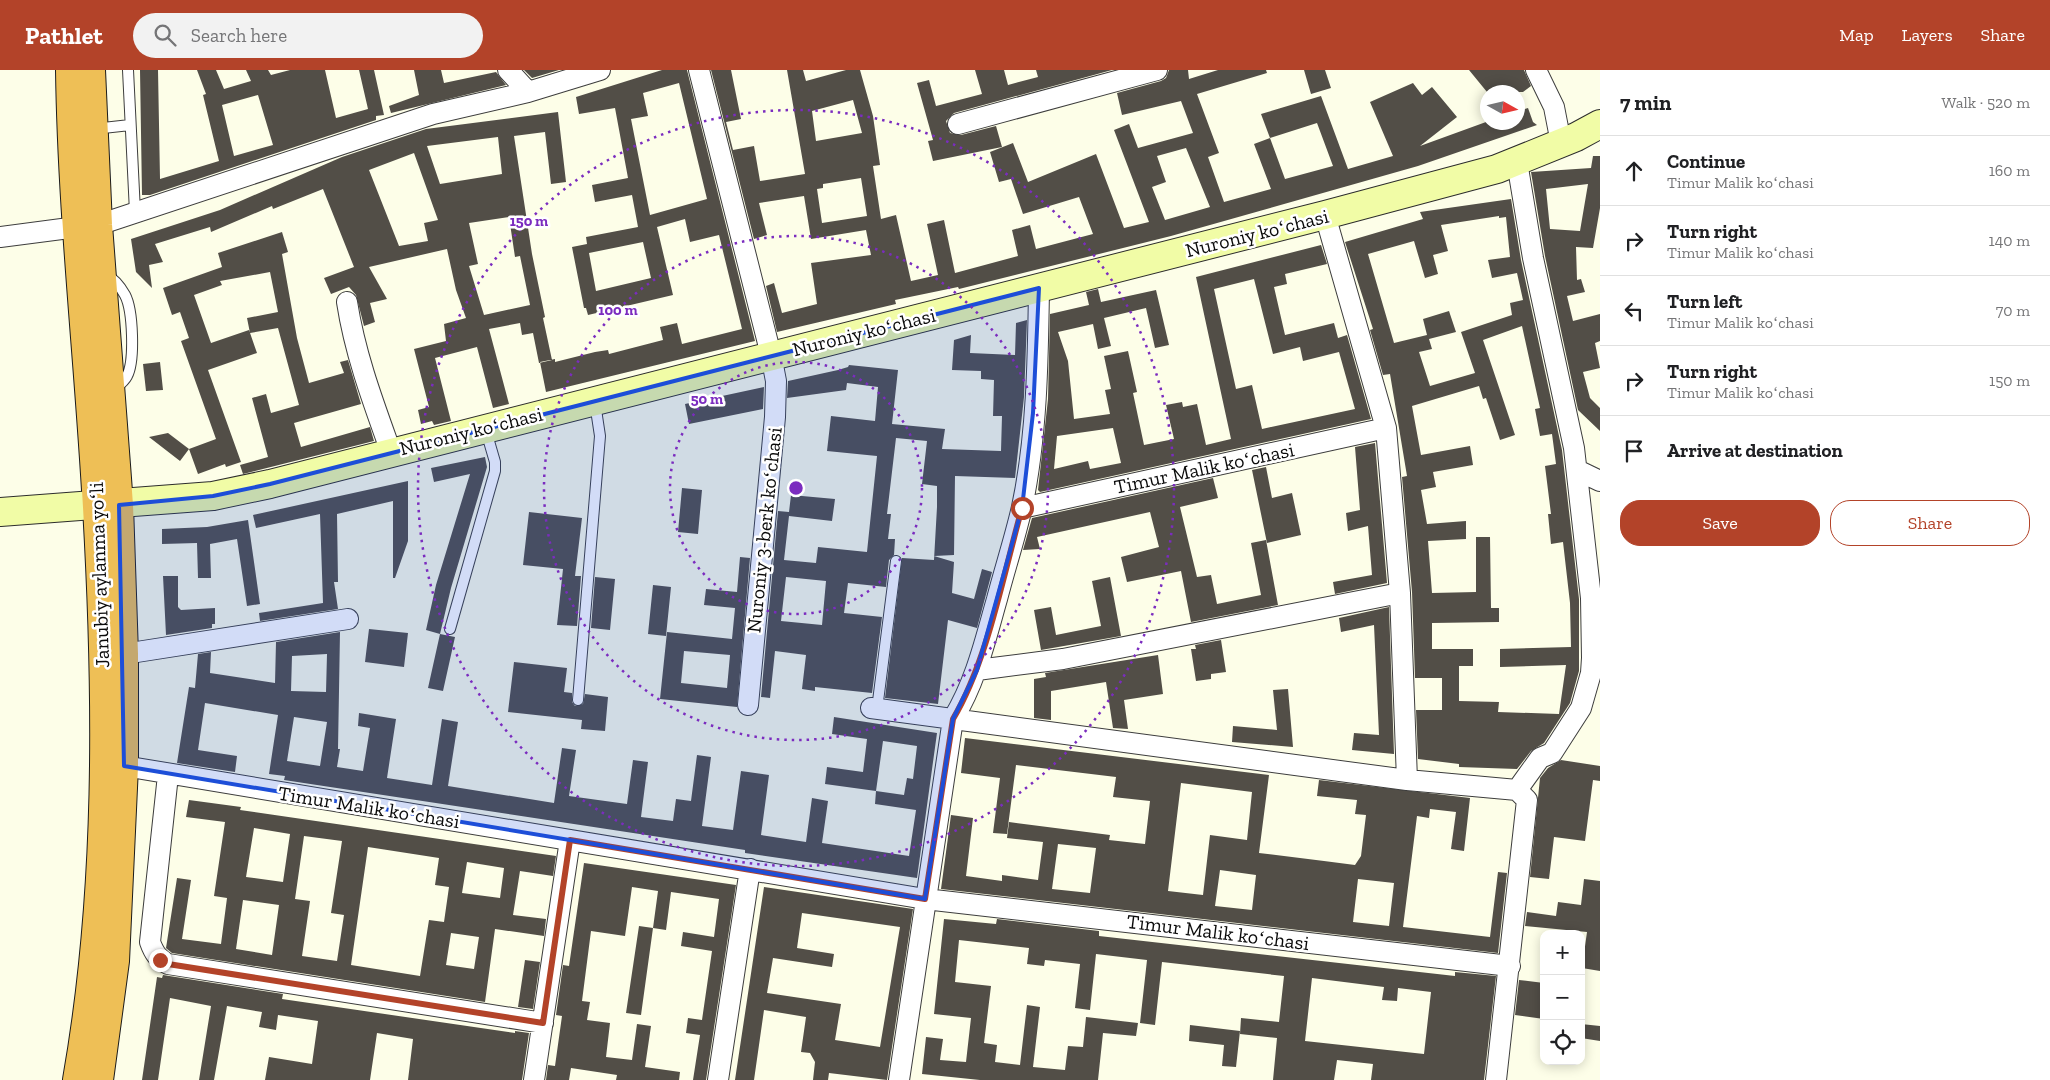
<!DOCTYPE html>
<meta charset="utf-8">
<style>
:root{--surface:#fff;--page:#f2f2f2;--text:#202124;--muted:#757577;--line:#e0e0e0;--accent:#b34329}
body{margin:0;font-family:"Zilla Slab",serif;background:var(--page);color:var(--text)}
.controls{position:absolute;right:15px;bottom:15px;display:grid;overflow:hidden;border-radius:10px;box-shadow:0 2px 12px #0003}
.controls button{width:45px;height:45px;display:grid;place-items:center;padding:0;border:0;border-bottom:1px solid var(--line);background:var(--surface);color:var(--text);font:25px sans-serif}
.compass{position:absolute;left:1480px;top:15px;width:45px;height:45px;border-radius:50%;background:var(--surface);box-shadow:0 2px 12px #0003;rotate:98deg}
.stop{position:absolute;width:15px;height:15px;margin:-11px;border:4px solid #b34329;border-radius:50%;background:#fff}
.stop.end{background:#b34329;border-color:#fff;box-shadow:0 1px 5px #0008}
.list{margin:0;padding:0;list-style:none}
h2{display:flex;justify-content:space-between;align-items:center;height:65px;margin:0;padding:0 20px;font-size:21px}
h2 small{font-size:16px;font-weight:400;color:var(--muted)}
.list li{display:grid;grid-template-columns:32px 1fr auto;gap:15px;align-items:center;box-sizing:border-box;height:70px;padding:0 20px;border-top:1px solid var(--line)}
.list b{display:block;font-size:19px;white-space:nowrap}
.list p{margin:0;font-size:16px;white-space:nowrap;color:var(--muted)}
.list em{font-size:16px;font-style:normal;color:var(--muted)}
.actions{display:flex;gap:10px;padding:15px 20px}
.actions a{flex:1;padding:11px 0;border:1px solid var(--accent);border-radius:20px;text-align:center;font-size:18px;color:var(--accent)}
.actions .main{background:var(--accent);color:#fff}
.icon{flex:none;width:28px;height:28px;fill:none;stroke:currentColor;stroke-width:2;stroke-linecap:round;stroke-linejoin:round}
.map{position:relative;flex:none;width:1600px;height:1010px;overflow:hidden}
header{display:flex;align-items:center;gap:30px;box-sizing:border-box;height:70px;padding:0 25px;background:var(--accent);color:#fff}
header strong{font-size:24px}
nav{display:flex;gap:28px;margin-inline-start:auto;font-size:18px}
.search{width:350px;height:45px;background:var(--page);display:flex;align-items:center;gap:12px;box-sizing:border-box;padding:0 18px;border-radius:28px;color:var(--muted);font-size:19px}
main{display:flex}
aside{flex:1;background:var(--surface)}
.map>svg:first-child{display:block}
.building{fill:#524e47;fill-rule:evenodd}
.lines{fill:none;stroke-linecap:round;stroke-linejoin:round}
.lane-casing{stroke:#3d3d3d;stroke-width:12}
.street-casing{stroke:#3d3d3d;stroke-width:22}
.secondary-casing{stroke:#2c2c2c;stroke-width:30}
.highway-casing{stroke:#1b1b1b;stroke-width:30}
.lane{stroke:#fff;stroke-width:10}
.street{stroke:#fff;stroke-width:20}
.secondary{stroke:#f1fca6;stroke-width:28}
.highway{stroke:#eebf56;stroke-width:28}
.route{stroke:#b34329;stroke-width:6}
.marked{fill:#1d4ed8;fill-opacity:0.2;stroke:#1d4ed8;stroke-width:4;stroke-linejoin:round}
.ring{fill:none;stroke:#7b2cbf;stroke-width:2.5;stroke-dasharray:2.5 5}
.labels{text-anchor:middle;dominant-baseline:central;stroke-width:5;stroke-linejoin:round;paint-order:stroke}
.street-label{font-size:20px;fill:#0a0a0a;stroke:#fff}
.centre{fill:#7b2cbf;stroke:#fff;stroke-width:2.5}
.ring-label{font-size:15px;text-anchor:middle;font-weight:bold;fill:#7b2cbf;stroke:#fff;stroke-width:5;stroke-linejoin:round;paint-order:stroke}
</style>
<header>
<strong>Pathlet</strong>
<div class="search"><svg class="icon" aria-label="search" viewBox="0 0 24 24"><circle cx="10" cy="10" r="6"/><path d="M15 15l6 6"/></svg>Search here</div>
<nav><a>Map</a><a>Layers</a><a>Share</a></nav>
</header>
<main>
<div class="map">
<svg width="1600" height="1010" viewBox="0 0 1600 1010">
<rect width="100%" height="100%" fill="#fdfee8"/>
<path class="building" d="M140,0H158L160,109L219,91L203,25L206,24L197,0H216L224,19L251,11L246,0H268L271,5L290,0H325L336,48L368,39L359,0H374L384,45L376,46V50L150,125H142ZM258,25L273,75L234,86L222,35Z
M414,0H441L444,13L496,2L506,15L391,43L389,36L419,25Z
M524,0H559L532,8Z
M662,0H687L755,271L546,322L540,292L555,289V292L595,282L608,280L609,284L663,270L660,257L677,253L682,274L742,259L719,165L690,172L685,149L657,157L673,225L588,245L586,238H584L572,177L587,174L586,167L638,157L632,125L595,132L592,115L628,108L615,38L579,44L576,27ZM679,13L707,129L650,145L631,49L648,46L643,23ZM643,172L651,208L596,221L589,183Z
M711,0H731L741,49L726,52L733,80L754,76L760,111L805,104L787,0H803L806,11L846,0H860L873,46L880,95L873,96L881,149L896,145L911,211L938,205L927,154L944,150L955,203L1018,186L1012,160L1030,155L1036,179L1093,164L1079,127L1023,144L1011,109L999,112L990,82L1013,73L1028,112L1096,84L1124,158L1149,152L1114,60L1129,54L1138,78L1193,63L1181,31L1122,45L1117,23L1161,11L1166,8L1169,0H1188L1189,9L1218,0H1266L1267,3L1197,24L1219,83L1208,87L1224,132L1271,119L1254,74L1270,68L1261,44L1321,26L1348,99L1393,86L1370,32L1413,13L1422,25L1432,17L1457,47L1420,76L1486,52H1518V41L1528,38L1533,52L1537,55L1418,96L1171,166L959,219L958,217L895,230L896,234L777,262L766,216L774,213L782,243L817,234L811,193L871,185L866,160L811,169L804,126L759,133L767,165L754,169ZM853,30L862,63L816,71L812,41ZM1317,53L1333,96L1285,109L1270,68ZM1186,78L1210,137L1165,150L1152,117L1166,112L1157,86ZM861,108L867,146L822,153L817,119L823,118V114Z
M975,0H1004L1008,15L1038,7L1036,0H1112L954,43L946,51L950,63L961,65L996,56L1002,77L933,91L928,71L933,70L917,13L929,10L936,36L982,24Z
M1304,0H1325L1331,18L1311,24Z
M1469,0H1524L1531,16L1523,22H1487Z
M558,42L566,112L551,114L545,62L514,66L532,184L545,247L543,248L552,290L539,293L533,263L522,265L520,253L489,259L509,334L493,338L477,277L435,288L451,351L434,355L432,351L421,354L418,340L429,337L414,279L446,271L444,254L466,248L456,220L447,179L369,197L387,229L370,233L375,252L364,256L356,225L349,217L331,224L324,208L354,197L323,119L273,139L272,136L211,162L210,157L155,174L163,192L149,195L152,218L136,202L131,169L220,140L342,87L426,59ZM498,67L502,104L440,114L427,76ZM414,83L438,150L424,153L428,171L399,176L369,100ZM509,147L515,187L520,186L530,235L484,245L469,196L478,194L469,153Z
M1593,86H1600V138L1593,178L1576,177L1577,210L1581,209L1585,222L1567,226L1573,251L1600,244V271L1595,273L1600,298L1583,302L1590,328L1600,338V361L1578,340L1545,186L1531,102L1591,98ZM1588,114L1580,161L1550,159L1546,119Z
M1511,129L1521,190L1562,380L1579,529V601L1570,633L1544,673L1531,681L1517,699L1459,697V694L1418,689L1416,640H1442V608H1415L1412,522L1402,407L1407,406L1390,304L1383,305L1370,260L1373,259L1345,172L1423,149L1420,142ZM1499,146V148L1506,147L1510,187L1488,190L1492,208L1517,203L1523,230L1510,233L1512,245L1461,262L1475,303L1430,316L1419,282L1432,279L1429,269L1456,262L1449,241L1423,249L1427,265L1394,273L1368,184L1414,171L1425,208L1438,204L1433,185L1448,181L1441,155ZM1522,256L1540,338L1535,339L1540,366L1552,364L1556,394L1545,396L1551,444H1548L1551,474L1563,472L1570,533L1571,577L1500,579V597L1566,595L1559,644L1498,642L1499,632L1459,631V596H1473V579H1432V553L1499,552V538H1491L1490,467H1476V522L1432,523L1428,471L1466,469V451L1427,454L1421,420L1436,417L1433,402L1473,395L1470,376L1421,385L1412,336L1479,316L1483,329L1486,328L1500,370L1515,365L1483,270Z
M282,162L288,182L282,184L297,268L309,313L344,303L340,292L348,290L361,334L294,353L301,377L370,357L374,371L243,404L240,395L268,387L252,328L266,324L271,343L299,335L278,258L250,263L247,248L278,242L270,202L220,211L222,215L194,225L211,273L249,260L257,283L208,300L241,392L226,397L225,394L198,404L189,379L216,369L181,271L189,268L180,242L172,245L163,218L222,197L218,183Z
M1321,175L1327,194L1285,204L1287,214L1274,217L1285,265L1334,253L1338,268L1347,265L1371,349L1040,422L1038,420L1048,329L1050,244L1089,235L1086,222L1098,219L1101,232L1156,220L1169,275L1155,278L1146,238L1104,248L1111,276L1098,279L1093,254L1058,262L1068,291L1074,349L1110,344L1105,320L1111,319L1104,286L1128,281L1137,322L1133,323L1144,375L1174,369L1166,335L1182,332L1183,337L1197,334L1206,375L1231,369L1196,207ZM1254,209L1273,284L1300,277L1303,291L1339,282L1355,339L1262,359L1252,315L1236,319L1214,219ZM1113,358L1121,393L1090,399L1088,391L1054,399L1057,366Z
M1027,250L1024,327L1015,408L955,406L954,485L934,486L954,492L952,523L974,529L982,499L992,502L977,558L948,550L938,634L885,628L902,488L934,490L937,437V416L922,414L927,371L896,368L887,444H891L888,469H895L894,485L889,490L886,517L848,513L844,543L882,547L872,623L815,617V621L802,619L806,585L775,581L770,628L761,627L778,441L789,442L791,425L835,429L832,451L789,446L784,490L816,493L818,477L867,482L877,386L827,381L831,346L875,351L878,317L847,313L846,320L787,328L788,311L838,300L848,297L849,295L898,300L892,354L945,359L942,379L1001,381L1002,346H993L994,310L981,309V301L952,300L954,270L971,265L970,283L1015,285L1016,253ZM786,507L826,511L822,555L781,551Z
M160,292L163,320L146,321L143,294Z
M764,317L763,339L689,354L685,334Z
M168,363L189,379L180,391L149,367Z
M1375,373L1387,513L1335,524L1333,512L1372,505L1368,456L1348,461L1346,443L1360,440L1355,377Z
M485,387L487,397L451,518L440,564L426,560L436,515L470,404L434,412L431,398Z
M1266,397L1272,428L1292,423L1301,465L1267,473L1252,400Z
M1213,408L1218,428L1180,437L1197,507L1211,505L1217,534L1261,525L1251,473L1266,470L1278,535L1191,552L1181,501L1127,512L1121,487L1159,477L1150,442L1037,467L1040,479L1023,480L1032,448Z
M408,411V471L395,508H393V431L337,444L338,512H334L338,539L260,551L259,543L323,533L320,444L256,458L253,445Z
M682,418L702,420L698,464L678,462Z
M529,442L582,448L575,506H581L577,556L557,555L563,499L523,495Z
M248,450L260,534L247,536L237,469L210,474L211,508H198L197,473L162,474V459L207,457Z
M740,487L750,488L737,637L660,629L667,562L732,569L735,538L704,535L706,519L737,522ZM684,581L730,585L727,618L681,613Z
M163,506H178V537L181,540L215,538V554H212V558L166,565Z
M595,507L615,509L610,560L591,558Z
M1110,507L1121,566L1041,580L1034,540L1051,537L1056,565L1101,556L1092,511Z
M653,515L671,517L666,566L648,564Z
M1389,537L1394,684L1352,680L1354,663L1379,665L1374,555L1341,562L1339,548Z
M369,559L408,563L404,597L365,592Z
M340,562L338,679H340L337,697L363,701L370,658L358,656L359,643L396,649L387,708L432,715L442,649L458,652L448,716L554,733L562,678L576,680L569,726L627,734L633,690L648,692L641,747L673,751L676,729L691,731L697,685L711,687L702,756L733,760L741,701L769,705L761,765L806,772L812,728L828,731L822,773L909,786L916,740L875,734L876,721L825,714L827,697L863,702L867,669L832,664L834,647L937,663L917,808L745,783V780L284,710L285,706L269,704L278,645L241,639L205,633L198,680L237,686L235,702L177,693L189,617L195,618L198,584L211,582L210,603L275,613L276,572ZM327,584L326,622L291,621L292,586ZM294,647L327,652L320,696L287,691ZM883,671L917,676L913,709L907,708L904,725L876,721Z
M440,564L455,567L443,621L428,618Z
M1221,570L1226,602L1211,604V609L1196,611L1191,579H1196L1195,575Z
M1158,585L1163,624L1124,630L1128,659L1113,658L1106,612L1051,621V650L1034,648V609L1046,607L1045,603Z
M514,592L567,598L564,622L572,623V632L575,636L583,634L585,624L608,627L605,661L581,659L582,650L508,642Z
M1288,619L1293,677L1232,672L1233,656L1277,660L1273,620Z
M965,668L1269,705L1259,783L1324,791L1355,795L1361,786L1366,745L1355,744L1357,730L1317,726L1319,710L1470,728L1464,781L1451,779L1456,742L1430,739L1429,748L1417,746L1403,857L1490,867L1498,802L1507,803L1498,883L941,819L951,745L973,748L966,806L1002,811V805L1038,810L1043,772L1007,768L1009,752L1110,765L1109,770L1145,774L1150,731L1113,727L1116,707L1016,695L1007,764L993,763L1000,708L961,703ZM1181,713L1252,722L1247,770L1210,765L1203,825L1168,821ZM1058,774L1096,778L1090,823L1052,819ZM1220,800L1256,805L1252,840L1215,836ZM1358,809L1394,813L1389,856L1353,852Z
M1561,690L1600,696V711L1593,710L1585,771L1554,767L1549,809L1530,807L1540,708L1548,698Z
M189,730L241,737L240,740L556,786L553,806L520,801L513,845L546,849L544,866L495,859L485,932L172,883L166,878L177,808L191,810L182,869L221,874L227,828L214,826L225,752L186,747ZM254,758L290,764L283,812L246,807ZM304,766L342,771L331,843L344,845L337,891L302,886L310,831L295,829ZM368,777L439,788L435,815L449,817L444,852L429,850L420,906L351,895ZM467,792L504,798L500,828L462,823ZM243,830L279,835L272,885L236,879ZM451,863L479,867L474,899L446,895Z
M584,793L736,815L706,1010H693L700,965L686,963L688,948L702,950L712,881L681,876L683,862L714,867L719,829L671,822L666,860L653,858L658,821L632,817L625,866L591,861L582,931L590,932L587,950L610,953L606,987L632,990L637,954L651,956L645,997L680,1002L679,1010H616L617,1005L571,998L569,1010H546L548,995L555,996L562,946L556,945L563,895L569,896Z
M1584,809L1600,811V901L1582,898L1587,862L1525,856L1527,842L1556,846L1558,832L1581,835Z
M764,817L913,839L887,1010L829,1003L828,1010H813L815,992L810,983L801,982L806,947L764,940L754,1010H735ZM802,843L900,857L880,977L835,970L841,934L767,923L773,888L832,897L834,884L797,878Z
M944,849L996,854L997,849L1099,861V866L1455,906V902L1496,906L1484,1010H1371L1373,994L1337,990L1334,1010H1273L1277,968L1240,964L1241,948L1279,952L1284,906L1162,892L1155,955L1140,953L1147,890L1096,884L1090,940L1075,938L1080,894L1045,890L1044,896L1027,894L1029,878L959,870L955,912L991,916L984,973L997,975L995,992L1020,995L1027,935L1040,937L1033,997L1065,1000L1068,976L1083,977L1086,947L1138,953L1136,966L1103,963L1098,1010H980L922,1004L926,967L943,969L940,990L966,992L971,948L934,944ZM1312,908L1384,917L1382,930L1397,931L1398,918L1431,922L1424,984L1305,971Z
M639,856L653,858L641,945L626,943Z
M525,890L540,892L533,939L518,937Z
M163,905L283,924L282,929L515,963V961L529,963L522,1010H408L413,969L377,963L370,1010H265L269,987L312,994L318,951L278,945L276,960L259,957L262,942L227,936L214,1010H199L211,936L170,928L158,1010H142L157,907L162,908Z
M1519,910L1544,913V949L1515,945Z
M1581,954L1600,956V971L1581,968Z
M1190,955L1240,961L1236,997L1222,996L1224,975L1189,971Z"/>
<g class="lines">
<defs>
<path id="lane" d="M128,0L135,142
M94,59L130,55
M106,205C115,209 120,216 125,225C133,240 135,291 127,306C124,312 118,316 113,320
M450,559L495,401V392L486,361
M578,630L600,366L595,333
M877,639L896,491"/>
<path id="street" d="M508,0L528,22
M699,0L771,285L776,311L775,347L748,635
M1536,0L1554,37L1561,73
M958,54L1157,0
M1325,145L1386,358L1400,523L1407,710
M98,155L433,44L528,22L600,0
M0,167L77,157
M347,232C355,284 373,332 391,382
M1577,400L1600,411
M1022,438L1386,358
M124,584L348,549
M977,600L1063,589L1400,523
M871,638L1407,710L1517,720L1527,730L1496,1010
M124,696L925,829L1510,896
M168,705L150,872C154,883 158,889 168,894L543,953
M1517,720L1540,688L1552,683L1581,638L1591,603L1592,588L1591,528L1574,378L1533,188L1517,92
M534,1010L570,770
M718,1010L750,799
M899,1010L953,649C976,611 985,571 997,529C1005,498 1015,468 1022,437C1037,366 1038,290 1039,218"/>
<path id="secondary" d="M0,442L213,426L270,414L1325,145L1497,99L1576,67L1600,54"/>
<path id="highway" d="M70,0C72,146 89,291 97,437C108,627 110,822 77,1010
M91,0L98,155L119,435L124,584V696L115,891L99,1010"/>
</defs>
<use href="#lane" class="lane-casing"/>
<use href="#street" class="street-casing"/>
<use href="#secondary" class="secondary-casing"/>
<use href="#highway" class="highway-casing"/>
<use href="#lane" class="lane"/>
<use href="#street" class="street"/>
<use href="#secondary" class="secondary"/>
<use href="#highway" class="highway"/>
</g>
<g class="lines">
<path class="route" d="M160,890L168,894L543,953L570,770L925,829L953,649C988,590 1003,505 1022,438"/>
</g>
<path class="marked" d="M1039,218L1033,343L1022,438L977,600L953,649L925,829L124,696L119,435L213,426L270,414Z"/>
<g class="ring">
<circle cx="796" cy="418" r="126"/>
<circle cx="796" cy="418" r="252"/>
<circle cx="796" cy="418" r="378"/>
</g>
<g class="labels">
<g class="street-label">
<text transform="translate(1257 163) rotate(-14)">Nuroniy koʻchasi</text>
<text transform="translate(864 262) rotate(-14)">Nuroniy koʻchasi</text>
<text transform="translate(471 361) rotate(-14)">Nuroniy koʻchasi</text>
<text transform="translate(1204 398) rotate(-12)">Timur Malik koʻchasi</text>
<text transform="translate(764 460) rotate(-84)">Nuroniy 3-berk koʻchasi</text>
<text transform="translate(99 505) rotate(-92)">Janubiy aylanma yoʻli</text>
<text transform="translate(369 737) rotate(9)">Timur Malik koʻchasi</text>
<text transform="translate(1218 862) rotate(7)">Timur Malik koʻchasi</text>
</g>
</g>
<circle cx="796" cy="418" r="8" class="centre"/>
<g class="ring-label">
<text x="529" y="156">150 m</text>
<text x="618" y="245">100 m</text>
<text x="707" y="334">50 m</text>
</g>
</svg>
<div class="controls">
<button>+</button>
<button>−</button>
<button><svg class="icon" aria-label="locate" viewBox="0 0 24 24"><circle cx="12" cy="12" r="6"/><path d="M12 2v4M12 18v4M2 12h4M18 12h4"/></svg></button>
</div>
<svg class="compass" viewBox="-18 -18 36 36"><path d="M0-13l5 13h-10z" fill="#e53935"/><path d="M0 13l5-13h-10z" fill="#757577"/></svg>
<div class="stop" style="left:1022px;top:438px"></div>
<div class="stop end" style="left:160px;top:890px"></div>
</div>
<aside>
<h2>7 min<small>Walk · 520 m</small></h2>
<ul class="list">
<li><svg class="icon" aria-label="ahead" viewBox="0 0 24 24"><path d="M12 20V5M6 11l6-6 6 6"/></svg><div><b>Continue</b><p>Timur Malik koʻchasi</p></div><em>160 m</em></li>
<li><svg class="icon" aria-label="right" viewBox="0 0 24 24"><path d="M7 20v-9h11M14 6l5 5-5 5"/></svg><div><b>Turn right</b><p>Timur Malik koʻchasi</p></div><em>140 m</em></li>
<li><svg class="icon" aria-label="left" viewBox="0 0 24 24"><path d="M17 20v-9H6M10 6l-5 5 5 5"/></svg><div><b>Turn left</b><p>Timur Malik koʻchasi</p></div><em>70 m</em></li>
<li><svg class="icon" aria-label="right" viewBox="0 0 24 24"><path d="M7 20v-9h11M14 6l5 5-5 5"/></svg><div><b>Turn right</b><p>Timur Malik koʻchasi</p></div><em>150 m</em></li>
<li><svg class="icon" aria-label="arrive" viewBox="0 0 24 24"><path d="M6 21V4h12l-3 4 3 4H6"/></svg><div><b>Arrive at destination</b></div></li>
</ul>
<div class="actions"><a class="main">Save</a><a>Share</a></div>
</aside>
</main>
